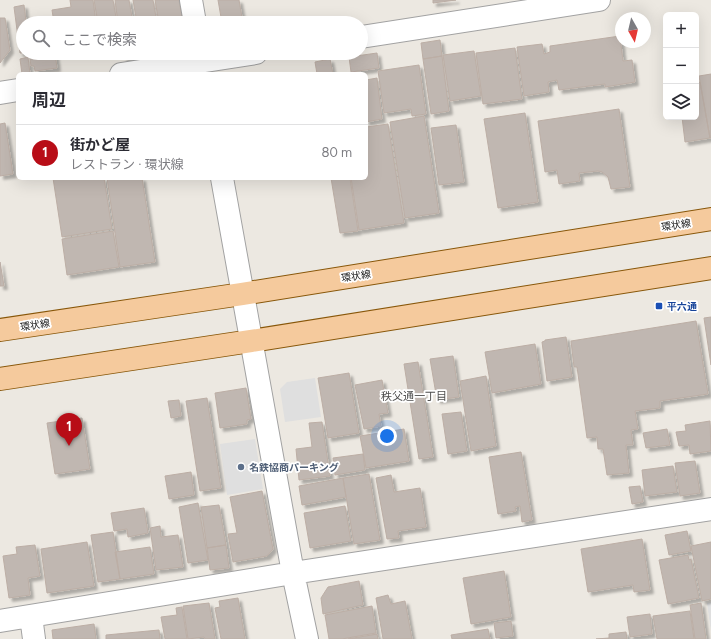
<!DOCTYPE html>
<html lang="ja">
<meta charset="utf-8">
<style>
:root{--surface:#fff;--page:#f2f2f3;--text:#2b2b33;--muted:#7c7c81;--line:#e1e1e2;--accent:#b80d17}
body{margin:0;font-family:Figtree,"Noto Sans JP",sans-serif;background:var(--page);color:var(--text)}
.controls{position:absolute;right:12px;top:12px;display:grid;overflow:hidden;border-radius:6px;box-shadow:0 4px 16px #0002}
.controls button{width:36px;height:36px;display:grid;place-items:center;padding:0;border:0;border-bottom:1px solid var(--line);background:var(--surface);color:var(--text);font:20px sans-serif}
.compass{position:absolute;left:615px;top:12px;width:36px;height:36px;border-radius:50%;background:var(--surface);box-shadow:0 4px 16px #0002;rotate:172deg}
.you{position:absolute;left:387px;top:436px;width:14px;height:14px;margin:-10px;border:3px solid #fff;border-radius:50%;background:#1a73e8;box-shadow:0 0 0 6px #1a73e833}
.badge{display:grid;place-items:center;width:26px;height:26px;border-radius:50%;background:var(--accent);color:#fff;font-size:13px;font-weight:700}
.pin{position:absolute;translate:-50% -33px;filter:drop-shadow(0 1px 2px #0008)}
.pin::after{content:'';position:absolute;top:21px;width:14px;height:12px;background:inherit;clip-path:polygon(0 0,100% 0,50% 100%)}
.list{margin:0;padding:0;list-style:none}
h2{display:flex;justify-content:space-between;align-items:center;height:52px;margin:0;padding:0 16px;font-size:17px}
h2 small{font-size:13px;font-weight:400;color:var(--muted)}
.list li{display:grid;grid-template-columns:26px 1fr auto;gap:12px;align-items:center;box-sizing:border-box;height:56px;padding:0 16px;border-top:1px solid var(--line)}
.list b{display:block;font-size:15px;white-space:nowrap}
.list p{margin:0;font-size:13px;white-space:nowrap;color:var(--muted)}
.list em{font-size:13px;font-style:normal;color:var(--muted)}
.icon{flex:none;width:22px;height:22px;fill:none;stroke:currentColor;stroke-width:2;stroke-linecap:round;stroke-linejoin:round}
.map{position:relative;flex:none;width:711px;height:639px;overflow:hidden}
.search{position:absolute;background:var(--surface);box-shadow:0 4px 16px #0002;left:16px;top:16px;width:352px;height:44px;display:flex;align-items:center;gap:10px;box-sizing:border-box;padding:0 14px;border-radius:22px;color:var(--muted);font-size:15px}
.panel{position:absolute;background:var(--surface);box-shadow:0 4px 16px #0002;left:16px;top:72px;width:352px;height:108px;border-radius:6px}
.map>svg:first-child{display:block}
.parking{fill:#dfdfdf}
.building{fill:#c0b7b1;stroke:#bcaea5;filter:url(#shadow)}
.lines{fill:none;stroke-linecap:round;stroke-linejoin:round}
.minor-casing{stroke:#a2a2a2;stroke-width:24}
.primary-casing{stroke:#88570a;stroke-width:24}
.minor{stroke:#fff;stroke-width:22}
.primary{stroke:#f5ca9d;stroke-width:22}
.transit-dot{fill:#1a4fb4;stroke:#fff;stroke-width:1.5}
.service-dot{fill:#5c6f8a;stroke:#fff;stroke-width:1.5}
.labels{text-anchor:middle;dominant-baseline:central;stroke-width:3.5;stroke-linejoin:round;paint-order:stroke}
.street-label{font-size:10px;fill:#1b1b1b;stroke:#fff}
.transit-label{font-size:10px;font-weight:bold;fill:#164399;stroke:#fff;text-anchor:start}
.service-label{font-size:10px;font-weight:bold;fill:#4e5e75;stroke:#fff;text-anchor:start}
.neighbourhood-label{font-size:11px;fill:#4e4e4e;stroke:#fff}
</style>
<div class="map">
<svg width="711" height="639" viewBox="0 0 711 639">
<defs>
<filter id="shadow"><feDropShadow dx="3.5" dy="3.5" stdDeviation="1" flood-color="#0004"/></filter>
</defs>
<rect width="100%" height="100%" fill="#ece8e1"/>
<path class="parking" d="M315,378L321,417L285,422L280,389L287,382Z
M255,439L263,489L227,495L220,444Z
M711,602V631L707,603Z"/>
<path class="building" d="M70,0H93L96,23H54L52,10L71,7Z
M94,0H113L117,23H98Z
M115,0H129L133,23H118Z
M133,0H153L157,23H137Z
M155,0H179L183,23H159Z
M218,0H239L243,23H222Z
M433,0H456L433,3Z
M24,5L26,21L50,19L51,23H23V53H20L14,7Z
M0,18H5L10,50L0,63Z
M620,36L623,61L632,60L635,82L605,87V84L559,90L557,80L548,82L549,92L524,96L517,47L542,44L544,54L550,52V46Z
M440,40L442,56L423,59L421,43Z
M515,48L522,99L483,104L476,53Z
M474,51L481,96L450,101L443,55Z
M29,53H55L57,68L35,71L34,66H31Z
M123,53H137L138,56L124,58Z
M139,53H157L139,55Z
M377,53L379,68L351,72L349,57Z
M442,56L449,111L431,114L423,59Z
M28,57L30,74H22L20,59Z
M330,59L333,74H317L315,62Z
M419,65L426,114L412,116L411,109L384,113L378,71Z
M711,74V138H710L699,76Z
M377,78L382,119L366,122V80Z
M696,82H700L710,138L685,142L682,117H696Z
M619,109L630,187L611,189L608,177L602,172L598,171L579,173L580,181L559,184L557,170L545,172L538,121Z
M525,113L538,202L498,208L484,119Z
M424,116L439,213L405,218L390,122Z
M5,123L13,174L0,176V124Z
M388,124L404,223L359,230L351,178H366V127Z
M456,125L464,182L439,185L431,128Z
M53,178H104L112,229L62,237Z
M107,178H142L155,262L120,267Z
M331,178H350L358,231L340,233Z
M113,231L119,267L67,275L62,239Z
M0,262L4,286H0Z
M711,317V365L704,318Z
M696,321L708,394L660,401V408L635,411L638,429L631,430L633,445H626L629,473L607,475L603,449H598L597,437L587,438L577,367H574L571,341Z
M566,337L572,377L547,381L542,342L545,341V340Z
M535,344L541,384L492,393L485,352Z
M453,356L459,397L437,400L430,359Z
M418,362L433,457L419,459L404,364Z
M349,373L359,433L328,438L318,378Z
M486,376L496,446L471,451L460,381Z
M382,380L388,413L379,414L381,426L364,429L355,385Z
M246,388L251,419L247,420V424L220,428L215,393Z
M207,398L221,488L200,491L186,401Z
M179,400L181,416L171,418L168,401Z
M461,412L467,451L448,454L442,414Z
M82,418L90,469L55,474L47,423Z
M710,421L711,451L690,454L689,445L679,446L676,432L686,431L685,425Z
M322,422L330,476L299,480L296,449L312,447L309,423Z
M404,429L409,461L366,468L360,436Z
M667,429L670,445L646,448L643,433Z
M521,452L532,520L522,522L520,506L515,507L516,511L498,514L489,457Z
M363,454L365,470L335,475L333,458Z
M695,461L700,493L680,496L675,463Z
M673,466L677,492L645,496L642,470Z
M191,472L194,495L169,499L165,476Z
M369,474L380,540L354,544L343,478Z
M391,475L394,492L420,488L426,527L398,531L399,538L387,539L376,478Z
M343,478L346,497L302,505L299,486Z
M640,486L643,502L632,504L629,487Z
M262,491L273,549L267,556L233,562L228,534L237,533L230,497Z
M198,503L208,560L188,563L179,507Z
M219,505L226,545L207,548L201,507Z
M345,506L351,541L310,548L304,513Z
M144,508L148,533L128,537L127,529L114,531L111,513Z
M160,526L161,537L178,535L183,567L156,570L150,528Z
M687,531L691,551L669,555L665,535Z
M113,532L120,579L98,582L91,535Z
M642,539L650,590L634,592L633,585L588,592L581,549Z
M87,542L94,586L47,593L41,549Z
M711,542V599L702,601L691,546Z
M35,545L40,576L28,578L30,595L9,598L3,556L17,554L16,547Z
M226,545L229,568L210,570L207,548Z
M150,547L154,574L120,579L115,552Z
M688,555L689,560L691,559L699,598L668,604L659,560Z
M504,571L511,617L471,624L463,578Z
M359,581L363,605L323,614L321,598L328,587Z
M388,595L391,604L405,601L412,639H383L376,598Z
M238,598L245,639H221L215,608L220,607L219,601Z
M209,603L215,639H205L204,637L188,639L183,606Z
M701,603L706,639H695L690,605Z
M372,606L376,633L342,639H329L325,615Z
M182,607L187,639H165L161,617L177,615L176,608Z
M690,611L694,639H657L653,616Z
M650,614L652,634L630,637L627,617Z
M511,621L513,636L496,638L494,623Z
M94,624L96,639H53L52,630Z
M488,629L490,639H452L451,635Z
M159,630L160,639H106V635Z
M626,632L627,639H596L609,638V634Z
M377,634L378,639H348Z"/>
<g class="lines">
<defs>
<path id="minor" d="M191,0L195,23
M361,37L599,0
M121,74L256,53
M0,93L18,90
M222,178L293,573L307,639
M31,616L34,639
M0,621L293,573L711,509"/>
<path id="primary" d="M0,330L242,294L711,219
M0,379L251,341L711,268"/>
</defs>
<use href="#minor" class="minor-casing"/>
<use href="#primary" class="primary-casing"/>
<use href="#minor" class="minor"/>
<use href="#primary" class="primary"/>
</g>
<rect class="transit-dot" x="655" y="302" width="8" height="8" rx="2"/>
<circle class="service-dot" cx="241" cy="467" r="4"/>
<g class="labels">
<g class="street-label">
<text transform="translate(676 225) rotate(-9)">環状線</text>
<text transform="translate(356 276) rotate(-9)">環状線</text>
<text transform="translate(35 325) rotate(-9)">環状線</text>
</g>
<g class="transit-label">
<text x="667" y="306">平六通</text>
</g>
<g class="service-label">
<text x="249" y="467">名鉄協商パーキング</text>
</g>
<g class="neighbourhood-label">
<text x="414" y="396">秩父通一丁目</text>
</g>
</g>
</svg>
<div class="controls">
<button>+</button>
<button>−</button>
<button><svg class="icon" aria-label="layers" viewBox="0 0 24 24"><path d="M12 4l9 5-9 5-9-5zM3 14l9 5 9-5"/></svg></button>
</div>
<svg class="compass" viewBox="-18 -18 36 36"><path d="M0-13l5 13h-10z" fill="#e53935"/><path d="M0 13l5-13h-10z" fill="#7c7c81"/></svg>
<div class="you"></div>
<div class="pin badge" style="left:69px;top:446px">1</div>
<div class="search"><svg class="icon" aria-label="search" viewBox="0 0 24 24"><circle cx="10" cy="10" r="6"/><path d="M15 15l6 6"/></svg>ここで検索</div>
<section class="panel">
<h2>周辺<small></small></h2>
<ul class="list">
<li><span class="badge">1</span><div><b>街かど屋</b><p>レストラン · 環状線</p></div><em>80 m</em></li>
</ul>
</section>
</div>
